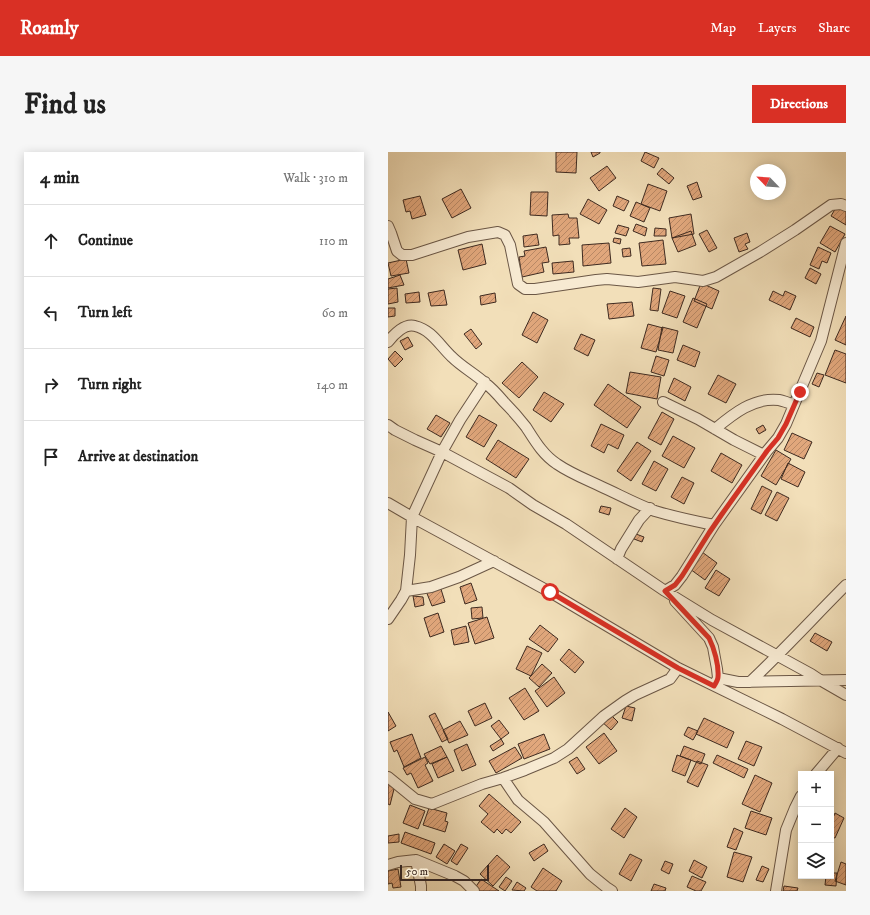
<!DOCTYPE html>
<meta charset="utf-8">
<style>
:root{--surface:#fff;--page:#f6f6f6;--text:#222;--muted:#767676;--line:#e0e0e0;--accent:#d93025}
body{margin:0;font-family:"IM FELL DW Pica",serif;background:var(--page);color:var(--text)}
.controls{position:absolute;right:12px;bottom:12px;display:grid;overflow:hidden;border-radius:0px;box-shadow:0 2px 10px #0003}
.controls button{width:36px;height:36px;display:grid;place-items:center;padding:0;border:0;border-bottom:1px solid var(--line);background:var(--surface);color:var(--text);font:20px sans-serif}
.compass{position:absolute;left:362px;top:12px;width:36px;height:36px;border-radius:50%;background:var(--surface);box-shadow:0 2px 10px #0003;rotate:295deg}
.scale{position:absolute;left:12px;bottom:10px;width:89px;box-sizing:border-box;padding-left:4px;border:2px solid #3e2a20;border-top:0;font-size:11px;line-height:14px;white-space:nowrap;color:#3e2a20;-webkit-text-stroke:3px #f7ead2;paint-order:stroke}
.stop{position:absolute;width:12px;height:12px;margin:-9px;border:3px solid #d93025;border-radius:50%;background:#fff}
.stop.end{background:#d93025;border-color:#fff;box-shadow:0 1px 4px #0008}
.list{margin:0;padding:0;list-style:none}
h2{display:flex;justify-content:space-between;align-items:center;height:52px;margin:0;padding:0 16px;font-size:17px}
h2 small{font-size:13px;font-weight:400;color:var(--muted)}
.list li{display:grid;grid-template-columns:26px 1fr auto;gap:12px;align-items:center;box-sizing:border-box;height:72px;padding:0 16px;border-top:1px solid var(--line)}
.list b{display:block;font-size:15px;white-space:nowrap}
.list em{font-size:13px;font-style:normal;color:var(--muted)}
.icon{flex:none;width:22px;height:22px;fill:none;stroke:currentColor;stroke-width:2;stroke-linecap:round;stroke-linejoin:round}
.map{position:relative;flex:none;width:458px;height:739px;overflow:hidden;border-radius:0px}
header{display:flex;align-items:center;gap:24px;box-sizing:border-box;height:56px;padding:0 20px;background:var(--accent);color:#fff}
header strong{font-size:19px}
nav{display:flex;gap:22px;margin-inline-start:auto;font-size:14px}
.intro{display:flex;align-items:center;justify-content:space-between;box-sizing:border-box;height:96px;padding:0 24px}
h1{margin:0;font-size:28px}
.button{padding:10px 18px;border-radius:0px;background:var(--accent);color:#fff;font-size:14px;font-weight:700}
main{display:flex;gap:24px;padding:0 24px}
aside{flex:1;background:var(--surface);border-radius:0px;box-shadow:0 2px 10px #0003}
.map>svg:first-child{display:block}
.building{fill:url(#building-hatch);stroke:#3e2a20}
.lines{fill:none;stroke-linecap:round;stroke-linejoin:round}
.minor-casing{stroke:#6b5746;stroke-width:12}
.minor{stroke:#f7ead2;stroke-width:10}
.route{stroke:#d93025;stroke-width:5}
</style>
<header>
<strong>Roamly</strong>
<nav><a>Map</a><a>Layers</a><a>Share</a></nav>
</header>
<div class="intro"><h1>Find us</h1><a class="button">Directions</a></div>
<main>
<aside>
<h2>4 min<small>Walk · 310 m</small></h2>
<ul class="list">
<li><svg class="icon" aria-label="ahead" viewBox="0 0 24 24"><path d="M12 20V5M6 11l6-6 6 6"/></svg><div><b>Continue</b></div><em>110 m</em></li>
<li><svg class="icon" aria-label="left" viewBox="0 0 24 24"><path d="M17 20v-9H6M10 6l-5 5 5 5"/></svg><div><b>Turn left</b></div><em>60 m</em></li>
<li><svg class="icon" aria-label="right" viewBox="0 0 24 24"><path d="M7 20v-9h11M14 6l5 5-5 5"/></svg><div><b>Turn right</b></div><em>140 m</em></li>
<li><svg class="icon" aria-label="arrive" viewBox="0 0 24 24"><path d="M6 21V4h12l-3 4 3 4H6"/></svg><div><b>Arrive at destination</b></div></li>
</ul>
</aside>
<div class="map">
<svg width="458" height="739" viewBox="0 0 458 739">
<defs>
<pattern id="building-hatch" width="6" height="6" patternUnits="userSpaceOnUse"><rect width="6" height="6" fill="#e1a77c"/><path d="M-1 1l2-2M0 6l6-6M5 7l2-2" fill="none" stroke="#b88865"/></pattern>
</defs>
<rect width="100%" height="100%" fill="#f2dfb9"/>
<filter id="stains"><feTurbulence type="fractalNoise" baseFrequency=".005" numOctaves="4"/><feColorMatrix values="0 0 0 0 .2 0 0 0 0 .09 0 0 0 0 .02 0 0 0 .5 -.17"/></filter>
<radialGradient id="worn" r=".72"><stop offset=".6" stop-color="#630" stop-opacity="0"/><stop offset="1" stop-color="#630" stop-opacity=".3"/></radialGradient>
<path class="building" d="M168,0H189L188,21L168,20Z
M203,0H212V1L205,5Z
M257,0L271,6L266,16L253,9Z
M219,14L228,26L211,39L202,26Z
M274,16L286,26L281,32L269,22Z
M309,30L314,45L305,48L299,34Z
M260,32L279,39L272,59L253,52Z
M73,37L83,56L64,66L54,47Z
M143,40H160L159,64L142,63Z
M32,44L38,63L24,67L22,59L18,60L15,48Z
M229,44L241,49L236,59L225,54Z
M200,47L219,58L211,72L192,62Z
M248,50L262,56L256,70L242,64Z
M449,54L458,59V73L443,64Z
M180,62L181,66H189L191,86H181L182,92L171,93V83L165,84L164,63Z
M303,62L306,82L284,86L281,66Z
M248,72L259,76L257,84L245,79Z
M230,73L241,76L238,84L227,81Z
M442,74L457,82L447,100L432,91Z
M267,76L278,77V84H266Z
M319,78L329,96L321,100L311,82Z
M303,79L308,93L290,100L284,86Z
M359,81L362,90L357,92L360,97L351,100L346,86Z
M149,82L151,93L136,95L135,84Z
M226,86L233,87L232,92L225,90Z
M275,88L278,112L254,114L251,91Z
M221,91L223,111L195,114L194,93Z
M94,92L98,112L75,118L70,98Z
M158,95L161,110L154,111L156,120L134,125L131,105L137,104L136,99Z
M430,95L443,101L439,111L434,109L431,117L422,113Z
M242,96L243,104L235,105L234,97Z
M18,107L21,121L3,124L0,111Z
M185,109L186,120L165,122L164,111Z
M422,116L433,122L428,132L417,126Z
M12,123L16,133L0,136V127Z
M313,131L331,139L324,157L306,149Z
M9,136L10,150L0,152V137Z
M265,136L273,137L270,159L262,158Z
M56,138L59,153L43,154L40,141Z
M282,139L297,144L289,166L274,161Z
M385,139L395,144L397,139L408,144L402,158L381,148Z
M31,140L32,150L18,151L17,142Z
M107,141L108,150L93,153L92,144Z
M305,146L319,152L309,176L295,170Z
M244,150L246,164L221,167L219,152Z
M0,156H7V164L0,165Z
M145,160L160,168L149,191L134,183Z
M458,164V193L447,188Z
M408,166L426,175L422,185L403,176Z
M260,172L275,176L268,200L253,196Z
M274,175L290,179L285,201L270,198Z
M83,177L94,192L88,197L76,182Z
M193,182L207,188L200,204L186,197Z
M20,185L25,194L17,198L12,189Z
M295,193L312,200L307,215L289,208Z
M447,198L458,202V231L437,223Z
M7,199L15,207L7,215L0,207Z
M268,204L281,208L276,224L263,220Z
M134,210L150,225L131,246L114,231Z
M242,220L273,225L269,247L238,241Z
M429,221L436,223L431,235L424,232Z
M330,223L348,232L338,251L320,242Z
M286,226L303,235L297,249L280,240Z
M220,232L253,255L239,276L206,253Z
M156,240L176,252L163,270L145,258Z
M274,260L286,267L273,293L260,286Z
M48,263L62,271L53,285L39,277Z
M91,263L109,273L96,295L78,285Z
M213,272L236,283L230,297L220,292L216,301L203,294Z
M375,273L378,278L371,282L368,277Z
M404,281L424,290L416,307L396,298Z
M285,284L307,296L296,316L274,304Z
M110,288L141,307L128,326L98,307Z
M249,290L263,299L243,329L229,319Z
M388,298L403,307L388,333L373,324Z
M333,301L354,313L344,331L323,319Z
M266,309L280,317L268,339L254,332Z
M400,311L417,320L410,335L393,327Z
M294,325L306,331L296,352L283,345Z
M374,334L384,339L373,362L363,357Z
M389,340L401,346L389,369L377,363Z
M213,354L223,356L221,363L211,360Z
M248,382L256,385L254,390L246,387Z
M314,400L329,411L317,428L302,417Z
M328,418L342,427L331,444L317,436Z
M83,431L89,448L77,452L72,435Z
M52,434L57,450L44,454L38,439Z
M25,444L35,445L36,453L27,455Z
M94,455L95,466L84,467L83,456Z
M50,461L56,480L42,485L36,466Z
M99,465L106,486L87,492L80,471Z
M152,473L170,487L160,500L141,487Z
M78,474L81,490L66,493L63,478Z
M427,481L444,490L439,499L422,489Z
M139,494L154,501L143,524L128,517Z
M181,497L196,510L187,521L172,508Z
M154,512L164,521L151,535L141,526Z
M166,525L177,541L159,555L147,539Z
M137,536L151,559L136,568L121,546Z
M97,551L104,566L87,574L80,559Z
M238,554L247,556L244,569L234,566Z
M0,560L8,574L0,579Z
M47,561L60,587L54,590L41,564Z
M221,561L230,570L223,578L213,569Z
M316,566L346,580L339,596L308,582Z
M111,568L121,581L113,587L103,574Z
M72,569L80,583L61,591L55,578Z
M300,575L310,579L305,588L296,583Z
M216,581L229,599L211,612L198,595Z
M24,582L33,606L16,615L9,598L6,600L2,590Z
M156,582L162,597L136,607L130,592Z
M113,587L116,592L105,599L102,594Z
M358,589L374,595L366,614L350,607Z
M79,592L88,613L74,619L66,598Z
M53,594L59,605L42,612L36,602Z
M296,594L317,602L313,612L292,604Z
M127,595L134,606L108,621L101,609Z
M289,603L303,608L297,624L284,619Z
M329,603L360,617L356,626L325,611Z
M37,605L40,611L37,613L45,629L30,636L23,621L19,623L15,616Z
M59,605L66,619L50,626L44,612Z
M189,605L197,617L189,622L181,610Z
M309,609L320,613L310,635L299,630Z
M367,623L384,631L372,660L354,652Z
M0,631L7,633L2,653L0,652Z
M101,642L133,670L123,681L118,677L114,682L109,677L106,681L93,670L100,662L91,654Z
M22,653L37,659L30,677L15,671Z
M41,656L59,661L57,669L60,670L57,680L35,673Z
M237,656L249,665L236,686L223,677Z
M363,659L384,666L378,683L357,676Z
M447,661L456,666L447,686L443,685V670Z
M346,676L355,680L348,698L339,695Z
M17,680L47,691L43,702L13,691Z
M11,682V690L0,691V684Z
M56,692L67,699L59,712L48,705Z
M73,692L80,696L69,713L63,709Z
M156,692L160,699L146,709L141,701Z
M346,700L364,705L355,730L339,725Z
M242,702L254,708L243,729L231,722Z
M109,703L122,715L105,734L92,722Z
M306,708L319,715L314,726L301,719Z
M277,709L285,712L281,722L273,718Z
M453,710L458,712V733L447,729Z
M374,714L381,717L375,730L368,728Z
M155,716L174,729L168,739H149L143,735Z
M10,717L13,735L5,736L4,731L0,732V719Z
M443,721H449L448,734L437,733L438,724H443Z
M304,724L318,730L313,739H308L299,735Z
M118,725L124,729L117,739L111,735Z
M93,727L111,739H91L87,736Z
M129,730L138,736L136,739L124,738Z
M266,732L278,736L277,739H263Z
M396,734L410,736L409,739H395Z"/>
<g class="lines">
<defs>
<path id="minor" d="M0,74L3,81L9,99L14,103H24L80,85L110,80L117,83L122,93L130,132L137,137H147L208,128L219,127L250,130L287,125L315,129L328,125L372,100L407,78L443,53L453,52L458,54
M0,190C6,182 17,171 27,174C44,178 52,194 64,205C74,215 86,221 97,231C104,236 110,243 116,250C124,258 131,266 138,275C147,289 155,303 169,312C182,321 197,327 212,334C230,342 248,352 267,359C287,365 306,369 326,373
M275,250L310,267L346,288L376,303
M0,273L7,278L27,288L54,300L121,336L145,353L178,372L277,439L324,468L423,522L432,528L458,543
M327,277C345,262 366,245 391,248C396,249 401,251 406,253
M0,351L24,365L162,440L290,516L394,567L458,601
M229,407L233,397L251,368L262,356
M18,439L43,435L71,425L106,409
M277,439L287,433L294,424L326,373L379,299L390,286L398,272L433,189L458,91
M287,449L321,486L325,495L329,517L330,526L327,532
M0,467L13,448L18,439L22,403L24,365L54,300L72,268L97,230
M330,526L350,530L458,528
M362,530C396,498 426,465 458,433
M428,622L450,596
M0,625L27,647L44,652L94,632L115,626L137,618L166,606L180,597L216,564L237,549L247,543L282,527L290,516
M115,626L130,648L156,670L202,722L218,735L224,739
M28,708L33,734V739
M0,713L10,710L28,708L67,724L76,729L86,739
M388,739L398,678L407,656L413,644"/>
</defs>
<use href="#minor" class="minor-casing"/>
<use href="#minor" class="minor"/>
</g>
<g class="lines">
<path class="route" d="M162,440L290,516L326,534C328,531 330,528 330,525C331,513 326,496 321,486L277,439L287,433L294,424L321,381L334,362L379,299L390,286L398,272L412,240"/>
</g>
<rect width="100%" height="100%" filter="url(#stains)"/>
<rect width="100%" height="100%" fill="url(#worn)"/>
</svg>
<div class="controls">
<button>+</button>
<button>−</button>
<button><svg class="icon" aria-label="layers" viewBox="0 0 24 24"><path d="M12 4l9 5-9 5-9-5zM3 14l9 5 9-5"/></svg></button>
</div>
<svg class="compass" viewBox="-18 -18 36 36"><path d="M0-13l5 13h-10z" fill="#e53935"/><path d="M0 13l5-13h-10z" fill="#767676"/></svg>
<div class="scale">50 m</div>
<div class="stop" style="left:162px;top:440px"></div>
<div class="stop end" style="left:412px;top:240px"></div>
</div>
</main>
